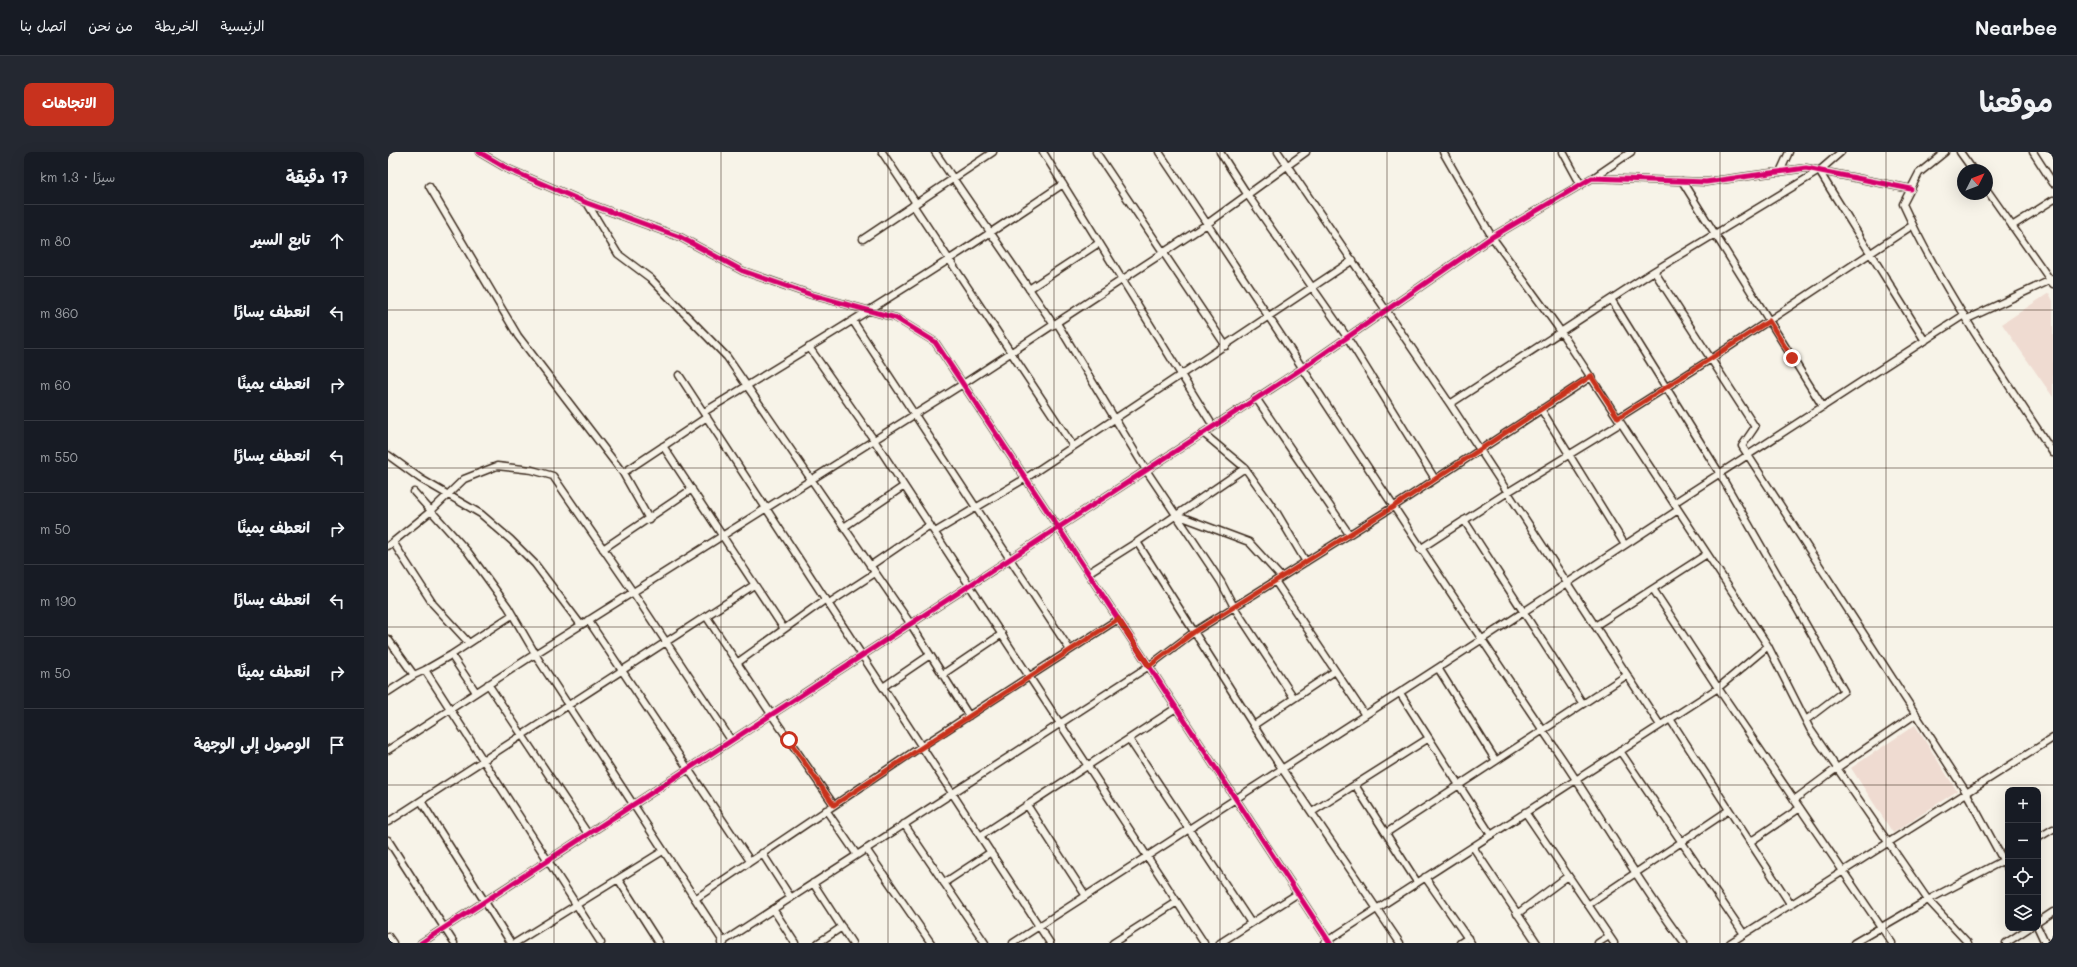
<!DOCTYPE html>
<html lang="ar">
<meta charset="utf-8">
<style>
:root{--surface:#171b24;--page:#242831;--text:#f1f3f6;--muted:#9ea1a6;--line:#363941;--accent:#c8321e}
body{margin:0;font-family:Mali,"Playpen Sans Arabic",sans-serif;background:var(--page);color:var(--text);direction:rtl}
.controls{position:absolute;right:12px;bottom:12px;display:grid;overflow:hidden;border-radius:8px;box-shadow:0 4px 16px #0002}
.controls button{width:36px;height:36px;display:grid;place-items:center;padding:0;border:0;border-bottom:1px solid var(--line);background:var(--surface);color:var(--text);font:20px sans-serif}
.compass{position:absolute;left:1569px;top:12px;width:36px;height:36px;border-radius:50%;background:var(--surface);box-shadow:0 4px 16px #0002;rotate:48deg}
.stop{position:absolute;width:12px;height:12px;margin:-9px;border:3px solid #c8321e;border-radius:50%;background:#fff}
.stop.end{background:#c8321e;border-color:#fff;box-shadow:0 1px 4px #0008}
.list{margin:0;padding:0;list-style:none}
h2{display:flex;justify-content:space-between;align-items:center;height:52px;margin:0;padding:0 16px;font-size:17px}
h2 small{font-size:13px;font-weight:400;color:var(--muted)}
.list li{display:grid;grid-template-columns:26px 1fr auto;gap:12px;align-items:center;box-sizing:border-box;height:72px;padding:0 16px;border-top:1px solid var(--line)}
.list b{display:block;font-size:15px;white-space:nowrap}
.list em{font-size:13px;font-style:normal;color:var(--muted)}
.icon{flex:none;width:22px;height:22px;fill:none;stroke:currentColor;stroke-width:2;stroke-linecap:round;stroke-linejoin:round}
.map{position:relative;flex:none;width:1665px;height:791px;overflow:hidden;direction:ltr;border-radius:8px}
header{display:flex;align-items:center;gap:24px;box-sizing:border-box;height:56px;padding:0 20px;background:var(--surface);border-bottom:1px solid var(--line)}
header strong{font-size:19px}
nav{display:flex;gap:22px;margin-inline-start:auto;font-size:14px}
.intro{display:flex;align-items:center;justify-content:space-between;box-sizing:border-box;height:96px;padding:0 24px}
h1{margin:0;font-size:28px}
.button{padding:10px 18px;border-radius:8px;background:var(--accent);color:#fff;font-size:14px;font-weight:700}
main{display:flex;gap:24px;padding:0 24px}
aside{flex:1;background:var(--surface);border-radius:8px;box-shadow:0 4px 16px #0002}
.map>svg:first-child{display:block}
.built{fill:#efdbd1}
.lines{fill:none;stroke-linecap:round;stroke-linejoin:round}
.street-casing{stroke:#3b2a1e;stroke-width:9}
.street{stroke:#f7f3e8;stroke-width:6}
.cycleway-casing{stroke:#f7f3e8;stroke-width:8}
.cycleway{stroke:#d6006c;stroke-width:5}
.route{stroke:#c8321e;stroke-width:5}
.grid{fill:none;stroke:#3b2a1e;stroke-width:1;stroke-opacity:0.55}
</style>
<header>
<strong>Nearbee</strong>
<nav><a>الرئيسية</a><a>الخريطة</a><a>من نحن</a><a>اتصل بنا</a></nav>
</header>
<div class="intro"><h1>موقعنا</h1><a class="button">الاتجاهات</a></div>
<main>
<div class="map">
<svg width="1665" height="791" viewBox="0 0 1665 791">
<rect width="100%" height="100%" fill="#f7f3e8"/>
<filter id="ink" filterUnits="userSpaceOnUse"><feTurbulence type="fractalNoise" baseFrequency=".025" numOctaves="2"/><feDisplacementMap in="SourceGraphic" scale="8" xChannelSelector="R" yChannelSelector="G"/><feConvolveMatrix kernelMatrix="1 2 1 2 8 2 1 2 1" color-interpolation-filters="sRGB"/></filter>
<g filter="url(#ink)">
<path class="built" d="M1661,141L1665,149V245L1614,172Z
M1527,573L1569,639L1505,681L1463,616Z"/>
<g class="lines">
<defs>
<path id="street" d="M91,0L120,17L199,51L292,85L355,119L424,143L508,166L547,190L670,375L942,791
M494,0L528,51
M547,0L666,173
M655,0L825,274
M708,0L838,194
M771,0C907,202 1038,407 1175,608C1216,669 1252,733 1296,791
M832,0L859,42L959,185L1047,327
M890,0L1062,252L1272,573
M1055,0L1104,85L1169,174L1380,494L1422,577L1540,748L1580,791
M1175,0L1193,33
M1557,0L1531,21L1515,52C1555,140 1613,220 1665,301
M1572,0L1585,18
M1645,0L1665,31
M1431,19L1537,189
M1392,20L1401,0
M1205,26L1243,0
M1294,29L1435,255
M41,34L130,184L235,321L261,367
M1599,38L1665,132
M199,51L230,102L262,126L339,205L522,471L581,564
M525,53L685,294
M1624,74L1665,48
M475,87L605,0
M1266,119L1367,275L1354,294L1578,640L1620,717
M641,137L711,91
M1223,147L1332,322L1456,539L1418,568
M1579,167L1665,127
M465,169L682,498
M669,171L758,318L833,430L846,455L906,546
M421,195L486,288L816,791
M291,223L662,791
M868,246L961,382
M1062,252L1266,119L1431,19L1453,0
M1153,257L1237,393
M316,260C437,186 558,112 675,32
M1230,266L1323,207L1525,73
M815,281L857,316L889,361L918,410
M275,294L396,477
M0,303L33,327L93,362L123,388L147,412L193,473
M235,321L319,265
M26,340L80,400L120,455L152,510L336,791
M1286,351L1576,163
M789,363L861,390L893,425
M1076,368L1195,552
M456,375L516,334
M547,380L638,326L965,108
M5,390L45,452L80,490
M749,390L880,596L1012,791
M0,394L43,359L76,327L109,314L144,318L165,324L245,440L343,588
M215,397L304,337
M1032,397L1120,340L1233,271
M482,414L542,373
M700,421L749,390L857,316
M887,429L977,563
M1265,437L1330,536L1504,791
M441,451L487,421
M318,464L383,562L446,653
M200,468L362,709
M1207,474L1319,402
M0,487L26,523
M63,503L88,540
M349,511L438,447
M1050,516L1108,609
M37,518L213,791
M555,522L614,482
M100,532L200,682
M495,535L542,503
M0,540L26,523L37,518L63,503L124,463
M1012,541L1103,683
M1282,567L1403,753
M866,573L947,519
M741,587L863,771
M0,598L147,502L575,232L819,72L918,0
M1232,599L1356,782
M967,633L1029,730
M1406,648L1449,616L1528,562
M33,649L123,791
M639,653L698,744
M438,658L469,703
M924,660L1041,586
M1137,660L1226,791
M0,670L366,433
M516,672L597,791
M998,681L1239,523
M592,684L788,556
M1650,686L1665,677
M0,688L66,791
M1362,690L1412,656
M1085,695L1149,791
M478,697L543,791
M374,701L403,746
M1037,725L1083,791
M230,727L271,791
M425,731L464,791
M556,731L603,700
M307,747L534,594L730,467
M1200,753L1341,658
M385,757L407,791
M1129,762L1180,724
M1650,770L1665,760
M1650,776L1657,791
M0,784L5,791
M33,791L915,216L1104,85L1204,26L1318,30L1418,16L1523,37
M127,791L275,699
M333,791L761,514L806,480L1005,355L1203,225
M430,791L454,775
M625,791L1093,488L1290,358
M725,791L789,750
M832,791L909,742
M936,791L1330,536L1380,494
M1072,791L1080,786
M1210,791L1221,784
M1342,791L1665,586
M1466,791L1540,748L1620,706
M1618,791L1641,776"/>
</defs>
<use href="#street" class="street-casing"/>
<use href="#street" class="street"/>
<defs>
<path id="cycleway" d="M91,0L120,17L199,51L292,85L355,119L424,143L508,166L547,190L670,375L942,791
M33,791L915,216L1104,85L1204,26L1318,30L1418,16L1523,37"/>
</defs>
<use href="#cycleway" class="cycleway-casing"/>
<use href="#cycleway" class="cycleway"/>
</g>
</g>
<g class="lines" filter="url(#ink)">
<path class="route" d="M401,588L446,653L730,467L761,514L806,480L1005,355L1203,224L1230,266L1381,169L1404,206"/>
</g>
<path class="grid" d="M166,0V791M333,0V791M500,0V791M666,0V791M832,0V791M999,0V791M1166,0V791M1332,0V791M1498,0V791M0,158H1665M0,316H1665M0,475H1665M0,633H1665"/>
</svg>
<div class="controls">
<button>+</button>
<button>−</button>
<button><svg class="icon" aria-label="locate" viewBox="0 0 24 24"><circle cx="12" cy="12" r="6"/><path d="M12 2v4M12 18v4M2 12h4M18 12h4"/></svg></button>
<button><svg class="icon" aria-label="layers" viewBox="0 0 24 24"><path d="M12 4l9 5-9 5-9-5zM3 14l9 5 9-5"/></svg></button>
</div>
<svg class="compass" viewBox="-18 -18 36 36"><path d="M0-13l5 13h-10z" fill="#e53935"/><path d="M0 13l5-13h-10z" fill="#9ea1a6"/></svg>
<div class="stop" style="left:401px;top:588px"></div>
<div class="stop end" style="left:1404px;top:206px"></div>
</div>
<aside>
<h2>17 دقيقة<small>سيرًا · 1.3 km</small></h2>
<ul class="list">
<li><svg class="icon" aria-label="ahead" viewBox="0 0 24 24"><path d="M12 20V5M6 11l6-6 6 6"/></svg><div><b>تابع السير</b></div><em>80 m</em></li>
<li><svg class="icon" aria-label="left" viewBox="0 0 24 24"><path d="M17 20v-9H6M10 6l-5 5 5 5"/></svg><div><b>انعطف يسارًا</b></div><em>360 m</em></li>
<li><svg class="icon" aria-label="right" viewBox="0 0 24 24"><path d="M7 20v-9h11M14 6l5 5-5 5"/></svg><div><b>انعطف يمينًا</b></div><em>60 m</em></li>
<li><svg class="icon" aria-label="left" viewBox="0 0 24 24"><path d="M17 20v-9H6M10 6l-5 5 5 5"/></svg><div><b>انعطف يسارًا</b></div><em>550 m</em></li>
<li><svg class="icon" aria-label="right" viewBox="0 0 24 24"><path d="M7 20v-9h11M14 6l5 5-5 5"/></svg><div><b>انعطف يمينًا</b></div><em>50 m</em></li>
<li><svg class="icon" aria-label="left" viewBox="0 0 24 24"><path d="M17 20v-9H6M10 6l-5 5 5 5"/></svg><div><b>انعطف يسارًا</b></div><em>190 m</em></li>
<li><svg class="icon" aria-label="right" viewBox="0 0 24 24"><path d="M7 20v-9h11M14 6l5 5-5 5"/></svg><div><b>انعطف يمينًا</b></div><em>50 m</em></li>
<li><svg class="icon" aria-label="arrive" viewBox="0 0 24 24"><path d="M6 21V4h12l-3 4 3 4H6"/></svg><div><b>الوصول إلى الوجهة</b></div></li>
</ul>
</aside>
</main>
